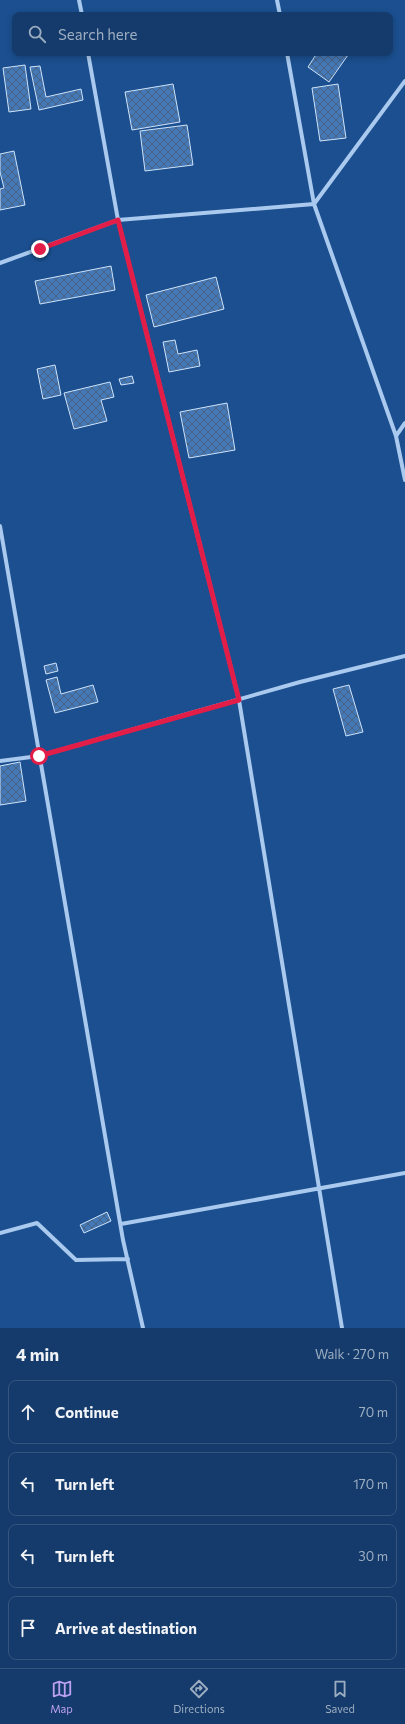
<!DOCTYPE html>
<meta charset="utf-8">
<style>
:root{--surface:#143b6b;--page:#1d4271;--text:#f1f3f6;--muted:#9dadc1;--line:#33557e;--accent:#bca0f2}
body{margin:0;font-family:Commissioner,sans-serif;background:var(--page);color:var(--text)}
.stop{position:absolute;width:12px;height:12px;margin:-9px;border:3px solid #e11d48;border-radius:50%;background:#fff}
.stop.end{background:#e11d48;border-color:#fff;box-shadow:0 1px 4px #0008}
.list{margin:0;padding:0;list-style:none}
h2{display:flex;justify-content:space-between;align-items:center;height:52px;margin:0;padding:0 16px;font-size:17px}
h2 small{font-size:13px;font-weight:400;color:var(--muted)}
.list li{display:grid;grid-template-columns:26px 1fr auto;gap:12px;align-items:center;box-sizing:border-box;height:64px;margin:0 8px 8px;padding:0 8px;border:1px solid var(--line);border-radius:8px}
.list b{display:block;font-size:15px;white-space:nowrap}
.list em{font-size:13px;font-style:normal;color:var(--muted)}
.icon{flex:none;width:22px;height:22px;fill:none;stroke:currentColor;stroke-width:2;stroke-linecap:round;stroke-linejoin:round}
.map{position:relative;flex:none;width:405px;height:1328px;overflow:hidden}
.search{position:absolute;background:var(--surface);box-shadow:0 2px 6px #0003;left:12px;right:12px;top:12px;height:44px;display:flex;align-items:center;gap:10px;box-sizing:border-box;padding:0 14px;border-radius:8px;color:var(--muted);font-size:15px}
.sheet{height:340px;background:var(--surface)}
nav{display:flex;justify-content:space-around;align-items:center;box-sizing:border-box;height:56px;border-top:1px solid var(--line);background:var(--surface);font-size:11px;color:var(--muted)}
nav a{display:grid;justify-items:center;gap:2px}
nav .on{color:var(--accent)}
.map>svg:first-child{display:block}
.building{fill:url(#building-cross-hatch);stroke:#cfe3fa}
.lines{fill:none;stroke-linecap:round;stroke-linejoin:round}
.street{stroke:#a9c9ee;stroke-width:4}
.route{stroke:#e11d48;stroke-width:5}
</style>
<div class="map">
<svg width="405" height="1328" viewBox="0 0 405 1328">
<defs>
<pattern id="building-cross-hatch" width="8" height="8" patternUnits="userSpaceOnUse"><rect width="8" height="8" fill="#4478b7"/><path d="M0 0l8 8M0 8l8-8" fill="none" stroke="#486282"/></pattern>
</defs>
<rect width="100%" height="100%" fill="#1b4f8f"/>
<path class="building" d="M317,53H345L348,55L329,82L308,67Z
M25,65L31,109L9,112L3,68Z
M40,66L46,97L81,89L83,100L39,110L30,67Z
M173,84L180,122L132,130L125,92Z
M338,84L346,138L320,141L312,88Z
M187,125L193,165L145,171L140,131Z
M14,151L25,205L0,210V189L4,188L0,172V154Z
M111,266L115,290L40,304L35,281Z
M216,277L224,309L154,327L146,295Z
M175,340L178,354L197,350L200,366L169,372L163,342Z
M55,365L61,395L43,399L37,369Z
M132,376L134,383L121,385L119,379Z
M110,382L114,397L101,400L107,421L74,429L64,393Z
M227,403L235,450L189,458L180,412Z
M56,663L58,671L46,674L44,666Z
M57,677L61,694L93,685L98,702L55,713L46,680Z
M349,685L363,732L346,736L333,689Z
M20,762L26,801L0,805V766Z
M107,1212L111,1221L84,1233L80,1225Z"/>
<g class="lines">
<path class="street" d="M79,0L82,15
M277,0L280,15
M88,53L118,220L239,700L342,1328
M287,53L314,204L396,436L405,480
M0,263L118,220L314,204L405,81
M396,436L405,423
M0,526L123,1240L143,1328
M0,761L39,756L300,682L405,656
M121,1224L405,1173
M0,1233L37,1223L76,1260L128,1259"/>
</g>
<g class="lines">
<path class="route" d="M39,756L239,700L118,220L40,249"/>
</g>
</svg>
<div class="stop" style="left:39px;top:756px"></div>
<div class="stop end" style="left:40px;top:249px"></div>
<div class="search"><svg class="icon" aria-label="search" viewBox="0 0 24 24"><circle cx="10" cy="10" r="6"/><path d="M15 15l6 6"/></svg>Search here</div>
</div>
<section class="sheet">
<h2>4 min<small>Walk · 270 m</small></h2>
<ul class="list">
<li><svg class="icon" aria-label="ahead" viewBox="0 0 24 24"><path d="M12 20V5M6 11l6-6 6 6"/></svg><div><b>Continue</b></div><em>70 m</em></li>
<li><svg class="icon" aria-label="left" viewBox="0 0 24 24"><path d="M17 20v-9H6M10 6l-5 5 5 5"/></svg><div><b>Turn left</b></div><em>170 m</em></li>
<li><svg class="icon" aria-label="left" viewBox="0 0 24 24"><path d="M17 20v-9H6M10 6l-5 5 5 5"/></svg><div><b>Turn left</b></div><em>30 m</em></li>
<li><svg class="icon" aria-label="arrive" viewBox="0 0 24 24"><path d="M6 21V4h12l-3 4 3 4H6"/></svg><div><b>Arrive at destination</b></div></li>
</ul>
</section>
<nav>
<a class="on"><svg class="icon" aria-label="map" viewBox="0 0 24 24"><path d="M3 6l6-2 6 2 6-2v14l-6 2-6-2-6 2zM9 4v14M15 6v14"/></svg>Map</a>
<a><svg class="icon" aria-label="directions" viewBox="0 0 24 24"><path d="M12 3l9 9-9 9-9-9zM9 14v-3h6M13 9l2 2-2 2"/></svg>Directions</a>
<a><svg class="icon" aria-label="saved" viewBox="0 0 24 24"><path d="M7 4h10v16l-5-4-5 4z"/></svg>Saved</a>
</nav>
